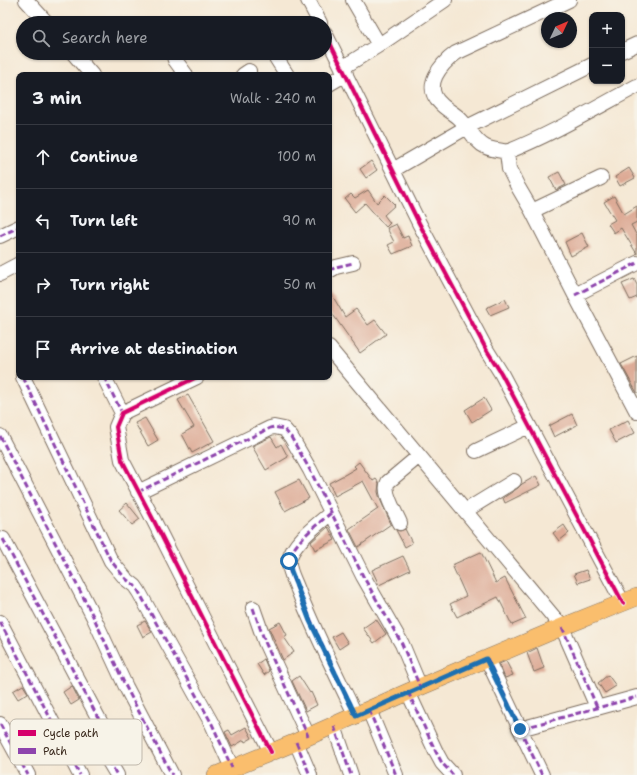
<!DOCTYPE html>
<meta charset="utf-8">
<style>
:root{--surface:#171b24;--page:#20242c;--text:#f1f3f6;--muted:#9ea1a6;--line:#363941}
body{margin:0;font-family:"Shantell Sans",sans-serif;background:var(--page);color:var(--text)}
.controls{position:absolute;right:12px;top:12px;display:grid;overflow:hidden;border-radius:8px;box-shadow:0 1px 3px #0004}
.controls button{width:36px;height:36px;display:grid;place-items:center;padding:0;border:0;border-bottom:1px solid var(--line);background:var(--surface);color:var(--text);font:20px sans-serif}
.compass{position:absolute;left:541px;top:12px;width:36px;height:36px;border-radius:50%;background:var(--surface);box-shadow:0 1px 3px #0004;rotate:46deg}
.stop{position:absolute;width:12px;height:12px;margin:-9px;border:3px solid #1f6fb2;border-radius:50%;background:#fff}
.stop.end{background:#1f6fb2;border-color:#fff;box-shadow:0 1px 4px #0008}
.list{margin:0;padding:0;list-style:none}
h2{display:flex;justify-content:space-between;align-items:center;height:52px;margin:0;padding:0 16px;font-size:17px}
h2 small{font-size:13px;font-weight:400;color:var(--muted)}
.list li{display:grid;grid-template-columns:26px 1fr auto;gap:12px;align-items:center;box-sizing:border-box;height:64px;padding:0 16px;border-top:1px solid var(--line)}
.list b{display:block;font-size:15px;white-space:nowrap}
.list em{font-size:13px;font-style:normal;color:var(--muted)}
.icon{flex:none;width:22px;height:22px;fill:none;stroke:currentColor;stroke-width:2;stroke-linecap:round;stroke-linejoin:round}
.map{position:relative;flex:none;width:637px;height:775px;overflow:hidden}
.search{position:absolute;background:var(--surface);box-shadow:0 1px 3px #0004;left:16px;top:16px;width:316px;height:44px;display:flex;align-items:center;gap:10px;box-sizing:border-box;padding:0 14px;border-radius:22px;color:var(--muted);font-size:15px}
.panel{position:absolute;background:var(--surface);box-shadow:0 1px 3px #0004;left:16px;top:72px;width:316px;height:308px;border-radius:8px}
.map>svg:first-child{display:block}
.building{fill:#ddaa95}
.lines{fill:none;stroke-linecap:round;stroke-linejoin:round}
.minor-casing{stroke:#7c6c5e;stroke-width:16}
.major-casing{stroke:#7c6c5e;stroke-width:18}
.minor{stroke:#fff;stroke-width:14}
.major{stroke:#fabe6d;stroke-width:17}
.quiet{stroke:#8e44ad;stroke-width:3;stroke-dasharray:6 3;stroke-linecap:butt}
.cycleway-casing{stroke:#f7f3e8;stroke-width:6}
.cycleway{stroke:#d6006c;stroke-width:4}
.route{stroke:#1f6fb2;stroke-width:5}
.key{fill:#f7f3e8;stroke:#bfb7ab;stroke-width:1}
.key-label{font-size:11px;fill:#3b2a1e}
</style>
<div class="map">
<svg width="637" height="775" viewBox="0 0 637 775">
<rect width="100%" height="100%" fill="#f7f3e8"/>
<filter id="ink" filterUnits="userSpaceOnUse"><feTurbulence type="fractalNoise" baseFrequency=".025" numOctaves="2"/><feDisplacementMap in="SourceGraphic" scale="8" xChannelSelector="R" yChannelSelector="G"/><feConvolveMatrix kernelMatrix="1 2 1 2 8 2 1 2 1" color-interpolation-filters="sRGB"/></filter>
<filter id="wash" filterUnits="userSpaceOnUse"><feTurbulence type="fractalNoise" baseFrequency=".012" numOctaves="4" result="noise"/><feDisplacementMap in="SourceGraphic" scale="16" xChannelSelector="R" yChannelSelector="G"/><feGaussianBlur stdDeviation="0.9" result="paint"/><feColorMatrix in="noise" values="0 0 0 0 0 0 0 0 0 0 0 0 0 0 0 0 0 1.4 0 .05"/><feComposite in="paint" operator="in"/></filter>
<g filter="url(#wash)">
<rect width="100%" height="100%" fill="#f5e8d4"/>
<g id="blocks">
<path class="building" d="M371,161L377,170L366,178L360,169Z
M629,168L635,178L620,186L615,177Z
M559,172L566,185L556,190L549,177Z
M368,190L377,203L385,195L395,205L384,215L390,223L386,227L365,203L355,212L345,199L351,194L355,198Z
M614,196L624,214L637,206V222L631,225L637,236V254L621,228L614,233L608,224L615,220L604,202Z
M396,224L403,238L408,236L412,246L393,254L388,245L394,242L387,228Z
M582,233L589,247L571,256L565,242Z
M634,279L637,285V297L630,300L622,284Z
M329,290L345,317L356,309L368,325L375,320L386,334L360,353L329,309Z
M505,299L509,307L490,315L486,308Z
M637,356V393L621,364Z
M188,395L214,441L192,453L182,434L194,427L178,400Z
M484,398L491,410L472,422L465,410Z
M572,414L577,425L554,437L549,426Z
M145,418L158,440L148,446L135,423Z
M628,420L635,433L616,443L609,430Z
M271,437L277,447L281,444L288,457L266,470L252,446Z
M359,462L373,481L376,479L379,483L378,492L380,499L391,524L358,547L349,529L378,509L363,481L335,496L329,483L346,474L356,468L354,466Z
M536,476L541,485L505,503L503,498L518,488L522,484Z
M299,480L309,498L285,511L275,492Z
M127,503L140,519L132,525L119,510Z
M564,525L569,533L559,541L553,533Z
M328,527L335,540L315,550L311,542Z
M405,529L412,543L405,547L396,530L400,531Z
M481,552L496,583L505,578L526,619L512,625L498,597L457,617L450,604L466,596L452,565Z
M403,556L410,570L379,585L372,570Z
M586,570L590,579L578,583L574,574Z
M376,619L386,634L374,643L363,628Z
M145,621L152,632L143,637L137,625Z
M280,622L287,635L284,637L294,652L283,660L269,628Z
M341,632L348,643L339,649L332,637Z
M537,648L544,668L534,672L527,653Z
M264,659L269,671L264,675L257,664Z
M506,661L513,675L505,678L499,664Z
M608,675L616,686L605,693L598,683Z
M299,676L310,693L311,692L317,705L306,711L292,681Z
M23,685L28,693L18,699L13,691Z
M72,686L79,700L71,705L63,692Z
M246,727L252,738L245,742L244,740L232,747L225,732L229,730L232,735Z"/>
</g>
</g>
<g filter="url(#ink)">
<use href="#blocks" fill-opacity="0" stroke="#7c6c5e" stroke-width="1"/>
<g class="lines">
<defs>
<path id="minor" d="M26,0L47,23
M308,0L320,23
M353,0L379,45
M325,33L419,223L486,349L501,373L623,603
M622,51L637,44
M73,53L92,75
M178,53L174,57L175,60L186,75
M273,53L287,75
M342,68L379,45L445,0
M243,75L249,71
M329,84L346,74
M637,86C594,109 552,134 507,152L509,169L518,187L532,211L575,295L637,412
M507,152C500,150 492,150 486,147C475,142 469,128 461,120C455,113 446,110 440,103C422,86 441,64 456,53L569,0
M393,170L467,127L592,65
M532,211L601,178
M0,236L19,227
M329,271L336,267L353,263
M0,274L19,264
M575,295L637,263
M329,348L562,627L597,707
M23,377L111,561L126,579L135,586L139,592L212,724L232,768
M104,377L122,413
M197,377L122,413L116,427L122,460L153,519L215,642L271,752
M0,436L93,616L126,687L172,775
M476,451L529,426
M138,492L270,428L274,427L284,429L291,437L310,470L363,576L402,644L420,687
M465,511L514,481
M331,513C319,523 291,544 289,561C288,570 295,581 298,590C315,633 336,674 356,716
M400,523C396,513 382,492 388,482L419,456
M3,539L111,742L112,746L105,755L117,775
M253,608L265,642L308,736
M0,622L80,775
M487,659L520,729L637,697
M408,692L436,752L442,763L453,775
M369,710L396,775
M0,724L28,775
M334,726L351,775
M520,729L542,775
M296,742L310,775"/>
<path id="major" d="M216,775L296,742L408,692L562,627L637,597"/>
</defs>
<use href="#minor" class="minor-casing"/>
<use href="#major" class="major-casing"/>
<use href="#minor" class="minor"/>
<use href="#major" class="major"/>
<path class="quiet" d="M0,236L19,227
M329,271L336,267L353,263
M575,295L637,263
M18,367L19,370
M23,377L111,561L126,579L135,586L139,592L212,724L232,768
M104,377L122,413
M0,436L93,616L126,687L172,775
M138,492L270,428L274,427L284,429L291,437L310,470L363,576L402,644L420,687
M331,513C319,523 291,544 289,561C288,570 295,581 298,590C315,633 336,674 356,716
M3,539L111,742L112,746L105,755L117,775
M253,608L265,642L308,736
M0,622L80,775
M562,627L597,707
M487,659L520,729L637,697
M408,692L436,752L442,763L453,775
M369,710L396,775
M0,724L28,775
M334,726L351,775
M520,729L542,775
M296,742L310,775"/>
<defs>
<path id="cycleway" d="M325,33L419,223L486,349L501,373L623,603
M197,377L122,413L116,427L122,460L153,519L215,642L271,752"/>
</defs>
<use href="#cycleway" class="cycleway-casing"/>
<use href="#cycleway" class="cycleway"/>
</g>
</g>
<g class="lines" filter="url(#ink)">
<path class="route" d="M289,561L291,571L310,621L356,716L486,659L520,729"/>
</g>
<rect x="10" y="719" width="132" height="46" rx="6" class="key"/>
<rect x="18" y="730" width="18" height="6" fill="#d6006c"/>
<rect x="18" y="748" width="18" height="6" fill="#8e44ad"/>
<g class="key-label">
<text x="43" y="737">Cycle path</text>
<text x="43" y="755">Path</text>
</g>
</svg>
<div class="controls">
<button>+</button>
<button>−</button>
</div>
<svg class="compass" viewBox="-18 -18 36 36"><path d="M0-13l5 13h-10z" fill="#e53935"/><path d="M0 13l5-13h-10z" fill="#9ea1a6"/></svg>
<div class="stop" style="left:289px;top:561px"></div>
<div class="stop end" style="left:520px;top:729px"></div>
<div class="search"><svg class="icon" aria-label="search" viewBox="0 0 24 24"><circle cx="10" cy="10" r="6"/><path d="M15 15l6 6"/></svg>Search here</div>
<section class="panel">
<h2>3 min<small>Walk · 240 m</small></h2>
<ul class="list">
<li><svg class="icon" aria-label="ahead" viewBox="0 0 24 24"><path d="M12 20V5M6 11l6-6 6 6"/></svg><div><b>Continue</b></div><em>100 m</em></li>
<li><svg class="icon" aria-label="left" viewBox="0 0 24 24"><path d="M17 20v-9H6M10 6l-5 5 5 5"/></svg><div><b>Turn left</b></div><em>90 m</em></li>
<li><svg class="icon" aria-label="right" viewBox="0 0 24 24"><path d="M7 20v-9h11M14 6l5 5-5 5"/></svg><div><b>Turn right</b></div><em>50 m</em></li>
<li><svg class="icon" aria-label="arrive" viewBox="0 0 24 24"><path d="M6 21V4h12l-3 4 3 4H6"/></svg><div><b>Arrive at destination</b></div></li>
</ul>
</section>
</div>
